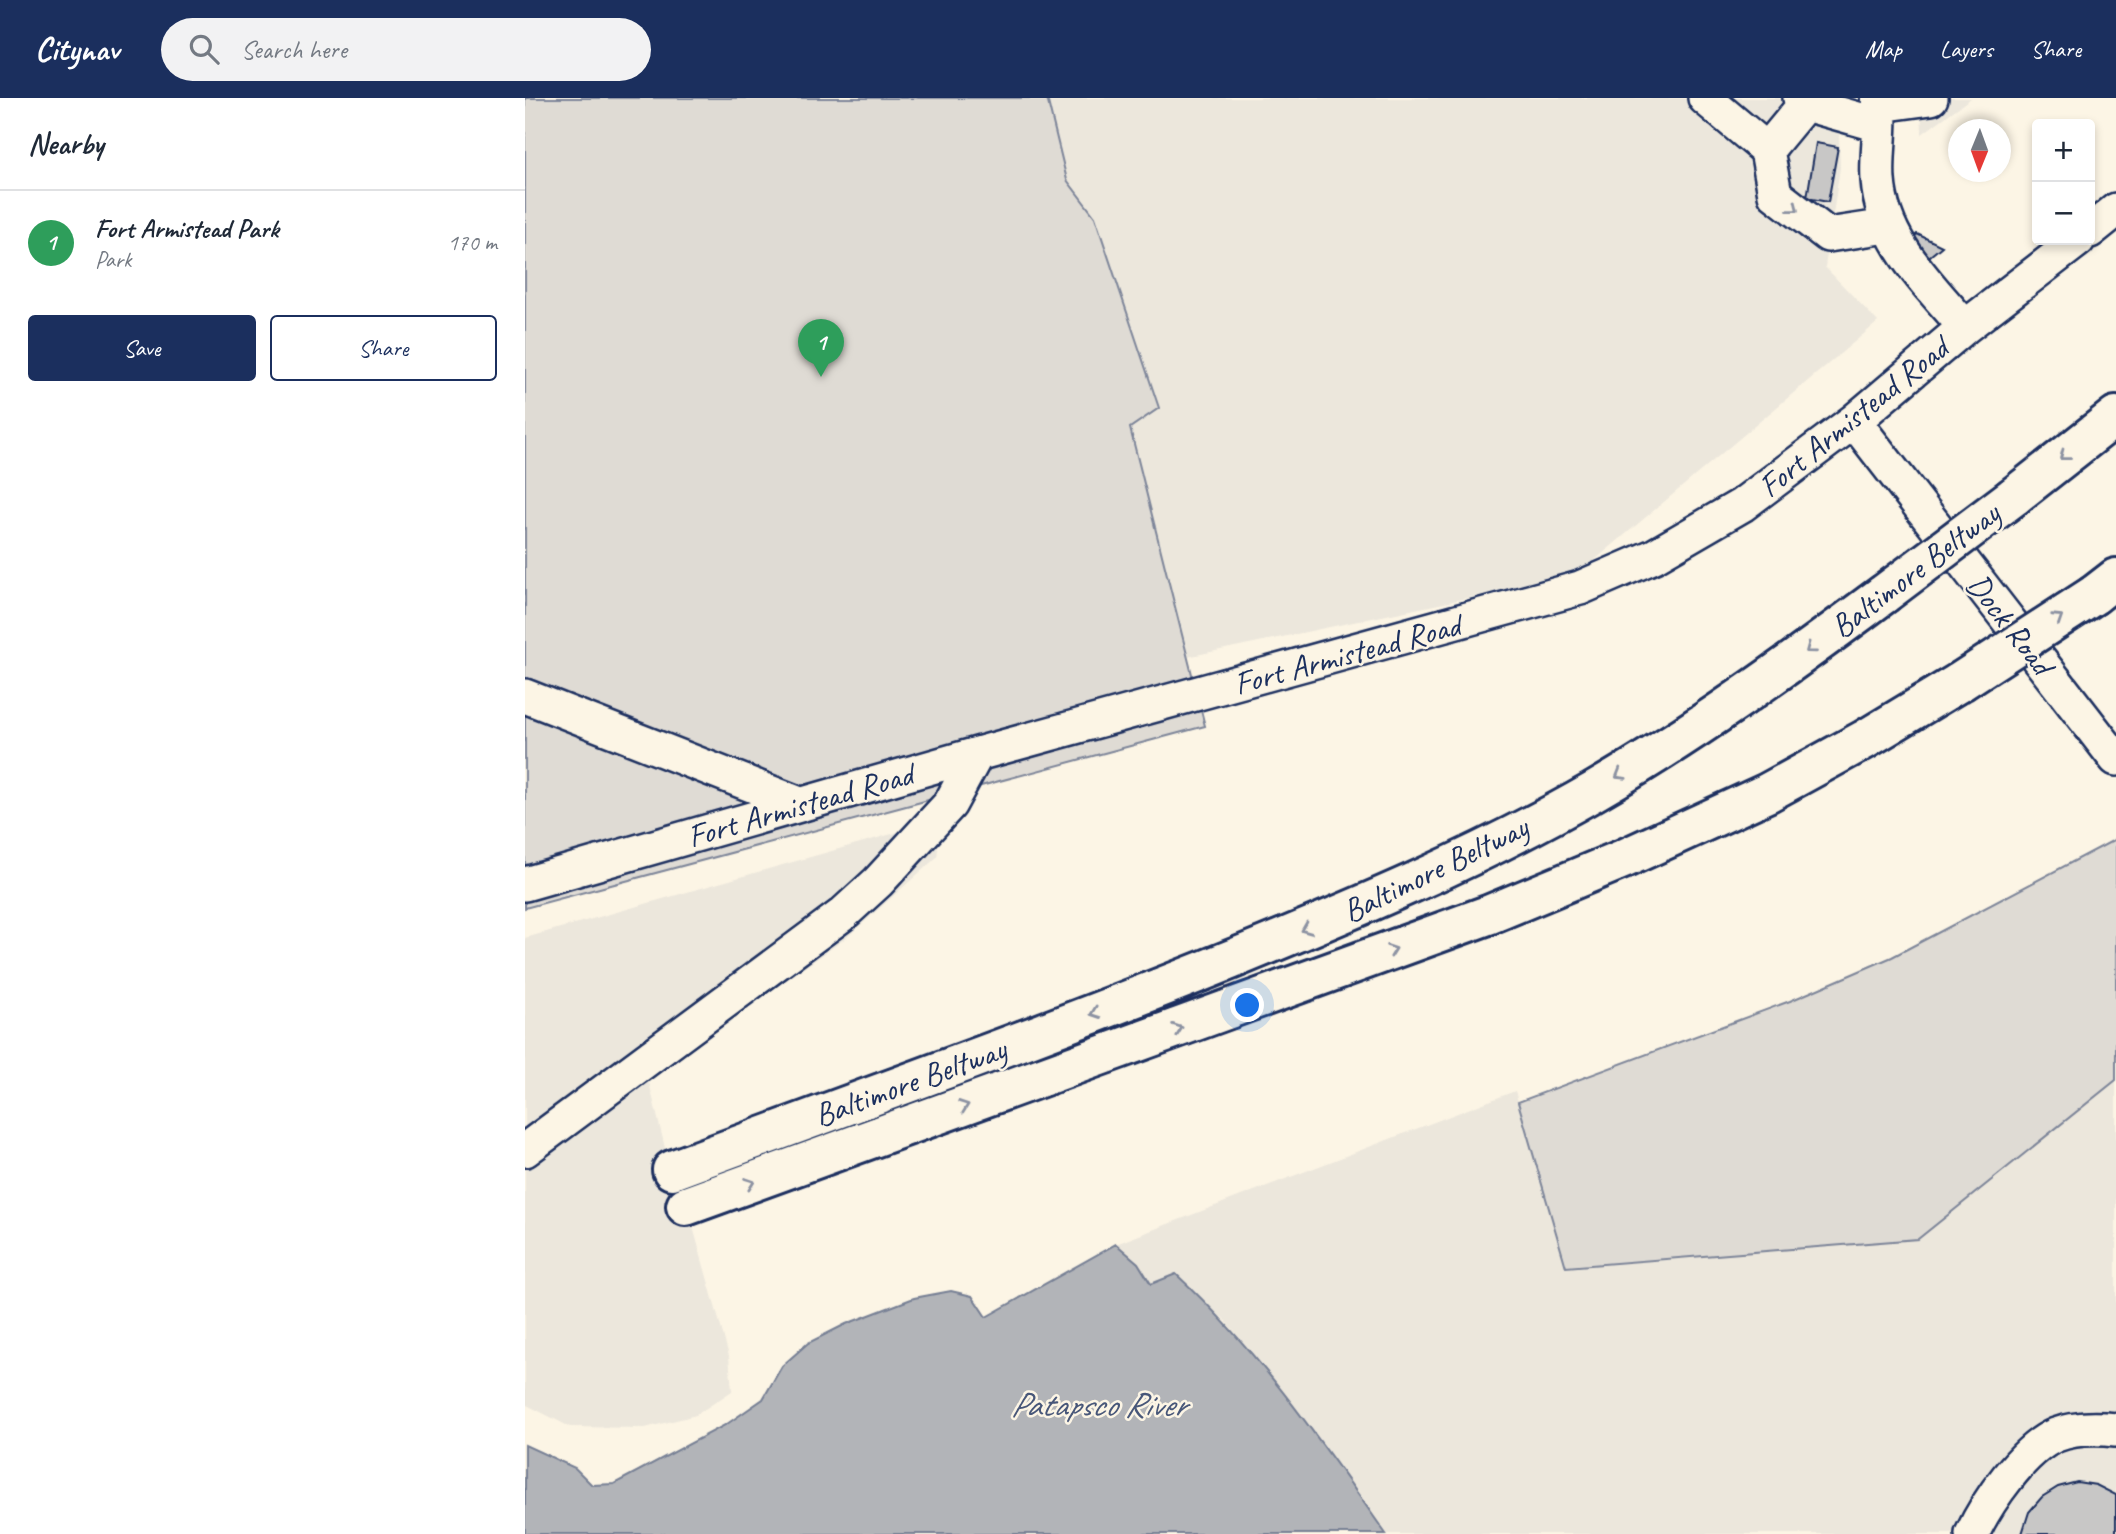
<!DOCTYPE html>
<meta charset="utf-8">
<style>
:root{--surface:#fff;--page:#f2f2f3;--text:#1f2937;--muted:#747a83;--line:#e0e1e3;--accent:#1b2f5e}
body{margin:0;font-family:Caveat,sans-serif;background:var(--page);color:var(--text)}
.controls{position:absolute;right:21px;top:21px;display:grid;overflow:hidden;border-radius:7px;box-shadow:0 4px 10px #0003}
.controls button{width:63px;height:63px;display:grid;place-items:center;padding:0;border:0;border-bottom:2px solid var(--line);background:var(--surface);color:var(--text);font:35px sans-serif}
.compass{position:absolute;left:1423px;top:21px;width:63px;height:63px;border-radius:50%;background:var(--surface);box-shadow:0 4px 10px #0003;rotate:181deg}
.you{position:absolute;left:723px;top:908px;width:24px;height:24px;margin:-18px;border:5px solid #fff;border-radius:50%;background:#1a73e8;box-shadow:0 0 0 10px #1a73e833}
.badge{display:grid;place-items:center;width:46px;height:46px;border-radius:50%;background:var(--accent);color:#fff;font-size:23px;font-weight:700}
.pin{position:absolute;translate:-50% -58px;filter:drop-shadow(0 2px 4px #0008)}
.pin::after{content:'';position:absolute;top:37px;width:24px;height:21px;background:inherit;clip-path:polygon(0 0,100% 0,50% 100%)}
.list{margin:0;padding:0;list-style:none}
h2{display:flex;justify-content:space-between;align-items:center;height:91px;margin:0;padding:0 28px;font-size:30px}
h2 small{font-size:23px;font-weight:400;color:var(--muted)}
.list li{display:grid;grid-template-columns:46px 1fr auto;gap:21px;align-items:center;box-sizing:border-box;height:105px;padding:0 28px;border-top:2px solid var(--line)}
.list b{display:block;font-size:26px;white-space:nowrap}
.list p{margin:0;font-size:23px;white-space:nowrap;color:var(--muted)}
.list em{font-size:23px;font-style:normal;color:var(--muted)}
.actions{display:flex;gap:14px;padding:21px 28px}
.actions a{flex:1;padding:16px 0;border:2px solid var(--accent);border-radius:7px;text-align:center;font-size:24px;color:var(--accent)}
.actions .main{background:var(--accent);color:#fff}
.icon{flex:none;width:38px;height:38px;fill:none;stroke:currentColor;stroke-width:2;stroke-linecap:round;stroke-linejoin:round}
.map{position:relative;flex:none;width:1591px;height:1436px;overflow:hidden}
header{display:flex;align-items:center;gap:42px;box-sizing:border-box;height:98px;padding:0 35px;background:var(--accent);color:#fff}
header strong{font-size:33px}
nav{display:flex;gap:38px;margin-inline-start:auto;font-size:24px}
.search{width:490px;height:63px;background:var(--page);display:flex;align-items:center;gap:18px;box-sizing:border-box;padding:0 24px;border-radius:38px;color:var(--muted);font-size:26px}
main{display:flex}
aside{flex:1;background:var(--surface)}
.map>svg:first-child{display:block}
.built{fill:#ece7dc}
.green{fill:#dfdbd4;stroke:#7d8599;stroke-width:2}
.water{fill:#b2b4b8;stroke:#767f94;stroke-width:2}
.building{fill:#c8c7c6;stroke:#1b2f5e;stroke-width:2}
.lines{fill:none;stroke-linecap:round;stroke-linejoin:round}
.minor-casing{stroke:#1b2f5e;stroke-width:38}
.highway-casing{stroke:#1b2f5e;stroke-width:44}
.minor{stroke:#fcf5e5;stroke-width:33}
.highway{stroke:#fcf5e5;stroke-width:38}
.highway-bridge-casing{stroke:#1b2f5e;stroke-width:44;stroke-linecap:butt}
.highway-bridge{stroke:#fcf5e5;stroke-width:38}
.oneway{stroke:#8c92a2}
.labels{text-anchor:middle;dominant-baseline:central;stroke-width:5;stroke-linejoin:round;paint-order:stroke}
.street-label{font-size:33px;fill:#1b2f5e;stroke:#fcf5e5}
.water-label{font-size:35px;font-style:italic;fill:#485779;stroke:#fcf5e5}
</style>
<header>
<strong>Citynav</strong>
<div class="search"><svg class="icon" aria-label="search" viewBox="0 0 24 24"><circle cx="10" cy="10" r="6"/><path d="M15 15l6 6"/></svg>Search here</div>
<nav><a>Map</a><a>Layers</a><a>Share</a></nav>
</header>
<main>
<aside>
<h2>Nearby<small></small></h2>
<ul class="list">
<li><span class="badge" style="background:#2e9e5b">1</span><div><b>Fort Armistead Park</b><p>Park</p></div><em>170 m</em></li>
</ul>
<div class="actions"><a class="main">Save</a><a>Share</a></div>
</aside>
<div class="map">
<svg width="1591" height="1436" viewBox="0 0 1591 1436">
<rect width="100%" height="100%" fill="#fcf5e5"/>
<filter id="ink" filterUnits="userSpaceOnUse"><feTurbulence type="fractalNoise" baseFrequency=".0143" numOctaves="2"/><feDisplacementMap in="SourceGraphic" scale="14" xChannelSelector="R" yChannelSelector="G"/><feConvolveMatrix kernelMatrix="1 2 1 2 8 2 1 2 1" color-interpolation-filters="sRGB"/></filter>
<g filter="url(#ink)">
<path class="built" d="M522,0H1313L1315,70L1300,169L1353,224L1052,477L662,559Z
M1396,0H1446L1397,36Z
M388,730L413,750L412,759L321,840L123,980L141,1054L168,1129L204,1258L207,1293L171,1317L120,1330L45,1329L0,1306V840Z
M1591,982V1436H861L756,1291L698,1220L626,1186L613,1165L591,1146L990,993L1041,1169L1393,1141Z"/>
<path class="green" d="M0,0H522L542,82L570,119L634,310L605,330L680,628L0,810Z
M1591,741V982L1393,1141L1041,1169L993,1004L1265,903L1367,859Z"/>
<path class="water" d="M591,1146L613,1165L626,1186L651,1176C733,1252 797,1345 861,1436H0V1347L50,1370L67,1387L89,1386L202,1326L238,1301L257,1268L283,1245L321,1226L389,1200L426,1193L447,1198L461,1219Z"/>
<path class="building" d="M1291,45L1313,49L1303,104L1282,100Z
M1392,136L1417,148L1399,163L1384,144Z
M1552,1384L1571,1387L1591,1397V1436H1497L1504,1414L1517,1399L1533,1389Z"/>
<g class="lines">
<defs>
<path id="minor" d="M1180,0L1242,52L1250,96L1303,137L1362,128
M1353,0C1358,27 1351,55 1353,82C1357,143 1402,184 1440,229
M1280,6L1354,27
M1355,7L1406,0
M1242,52L1280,6L1275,0
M1565,133L1591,112
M1329,323L1591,661
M0,598L275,706
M0,786L452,656L1055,490L1129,458L1217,407L1329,323L1440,229L1553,142
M0,1052L318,816L353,784L425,706L452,656
M1447,1436C1462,1404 1498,1351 1531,1337C1549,1330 1573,1330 1591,1332"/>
<path id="highway" d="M1488,399L1591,318
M1569,497L1591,480
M147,1072C333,1003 521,936 705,862C828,812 953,760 1068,694C1170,635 1265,566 1359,496
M161,1108L963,817L1098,761L1242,695L1339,642L1435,584"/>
</defs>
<use href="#minor" class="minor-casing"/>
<use href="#highway" class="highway-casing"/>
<use href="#minor" class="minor"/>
<use href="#highway" class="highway"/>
<defs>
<path id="highway-bridge" d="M1359,496L1488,399
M1435,584L1569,497"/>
</defs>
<use href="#highway-bridge" class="highway-bridge-casing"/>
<use href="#highway-bridge" class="highway-bridge"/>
</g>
<defs><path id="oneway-chevron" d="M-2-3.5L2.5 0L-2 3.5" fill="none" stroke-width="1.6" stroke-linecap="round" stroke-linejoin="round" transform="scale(1.75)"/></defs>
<g class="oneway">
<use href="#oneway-chevron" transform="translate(1269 110) rotate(38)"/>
<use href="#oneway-chevron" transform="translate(1539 358) rotate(142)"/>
<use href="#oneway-chevron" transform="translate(1533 520) rotate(-33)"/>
<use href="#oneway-chevron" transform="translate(1285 551) rotate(143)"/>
<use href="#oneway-chevron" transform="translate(1095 677) rotate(149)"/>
<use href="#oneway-chevron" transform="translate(781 831) rotate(158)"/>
<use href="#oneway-chevron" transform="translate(867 852) rotate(-20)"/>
<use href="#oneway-chevron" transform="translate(570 915) rotate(160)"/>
<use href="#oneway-chevron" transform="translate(653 931) rotate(-20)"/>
<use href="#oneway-chevron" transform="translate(439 1008) rotate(-20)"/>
<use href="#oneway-chevron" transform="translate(225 1085) rotate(-20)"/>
</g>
</g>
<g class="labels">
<g class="street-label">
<text transform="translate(1328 319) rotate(-39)">Fort Armistead Road</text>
<text transform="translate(1390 472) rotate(-37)">Baltimore Beltway</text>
<text transform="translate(1485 526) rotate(52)">Dock Road</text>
<text transform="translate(822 556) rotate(-15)">Fort Armistead Road</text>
<text transform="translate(275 707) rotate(-16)">Fort Armistead Road</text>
<text transform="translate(910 771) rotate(-26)">Baltimore Beltway</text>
<text transform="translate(385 984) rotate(-20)">Baltimore Beltway</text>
</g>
<g class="water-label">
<text x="573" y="1306">Patapsco River</text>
</g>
</g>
</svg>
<div class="controls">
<button>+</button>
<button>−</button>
</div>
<svg class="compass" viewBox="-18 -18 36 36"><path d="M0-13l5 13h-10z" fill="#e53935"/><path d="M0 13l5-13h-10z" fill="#747a83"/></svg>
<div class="you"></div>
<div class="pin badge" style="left:296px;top:279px;background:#2e9e5b">1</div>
</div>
</main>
